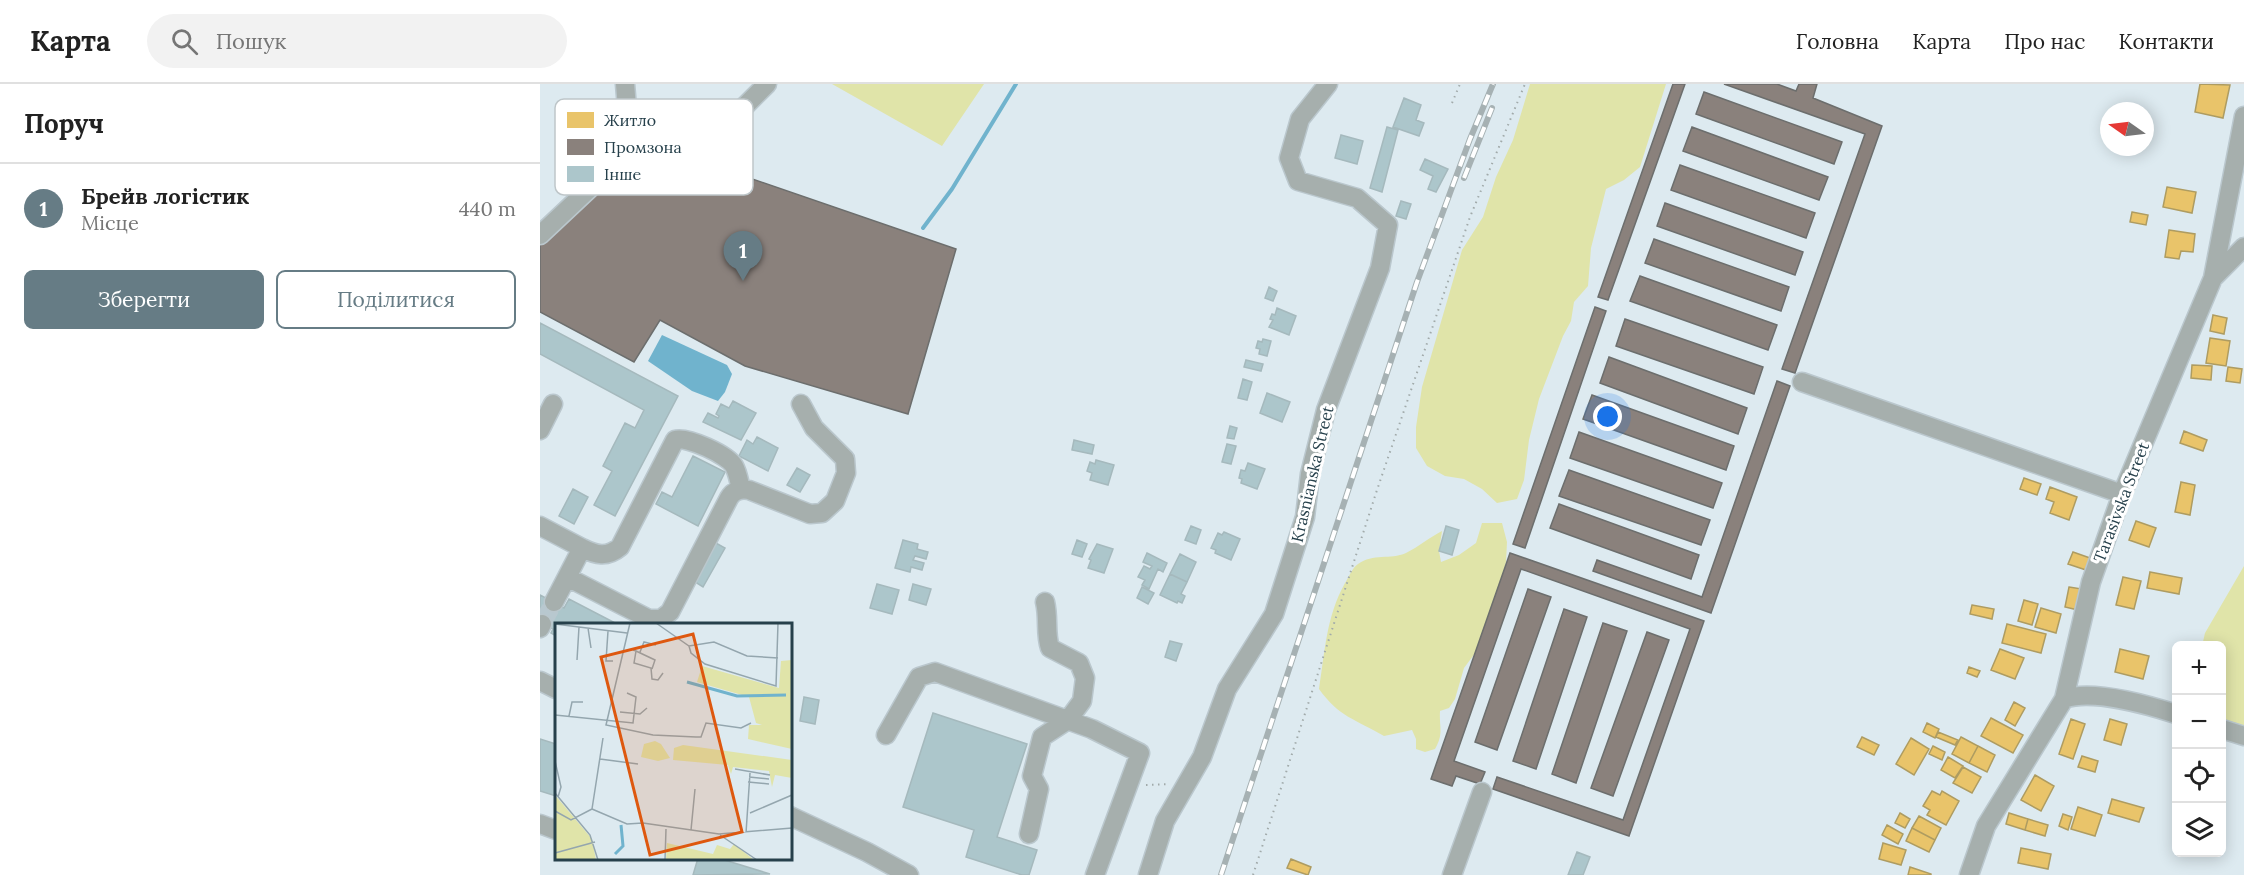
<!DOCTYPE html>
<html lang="uk">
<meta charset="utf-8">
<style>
:root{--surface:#fff;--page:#f2f2f2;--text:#222;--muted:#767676;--line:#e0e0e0;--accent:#667c85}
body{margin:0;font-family:Lora,serif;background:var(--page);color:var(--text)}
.controls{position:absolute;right:18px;bottom:18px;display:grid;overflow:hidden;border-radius:9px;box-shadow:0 3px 15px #0003}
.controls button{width:54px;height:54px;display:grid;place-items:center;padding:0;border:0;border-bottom:2px solid var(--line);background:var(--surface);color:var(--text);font:30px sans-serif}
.compass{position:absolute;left:1560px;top:18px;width:54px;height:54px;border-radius:50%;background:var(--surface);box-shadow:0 3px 15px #0003;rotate:284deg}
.you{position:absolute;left:1068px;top:333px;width:21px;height:21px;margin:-15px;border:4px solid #fff;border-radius:50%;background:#1a73e8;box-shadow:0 0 0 9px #1a73e833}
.badge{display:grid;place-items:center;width:39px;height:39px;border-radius:50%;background:var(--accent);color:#fff;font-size:20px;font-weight:700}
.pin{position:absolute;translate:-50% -50px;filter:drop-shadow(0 2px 3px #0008)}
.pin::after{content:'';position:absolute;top:32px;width:21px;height:18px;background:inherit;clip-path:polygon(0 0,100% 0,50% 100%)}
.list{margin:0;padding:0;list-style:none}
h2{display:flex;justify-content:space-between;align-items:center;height:78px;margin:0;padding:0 24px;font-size:26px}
h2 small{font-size:20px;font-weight:400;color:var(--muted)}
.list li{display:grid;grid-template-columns:39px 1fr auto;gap:18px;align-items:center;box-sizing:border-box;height:90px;padding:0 24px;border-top:2px solid var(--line)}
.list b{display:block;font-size:22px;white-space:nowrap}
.list p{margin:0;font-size:20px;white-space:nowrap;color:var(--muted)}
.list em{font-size:20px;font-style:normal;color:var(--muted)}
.actions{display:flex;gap:12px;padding:18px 24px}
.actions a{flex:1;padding:14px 0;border:2px solid var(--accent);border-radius:9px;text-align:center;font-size:21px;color:var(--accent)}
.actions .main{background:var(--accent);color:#fff}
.icon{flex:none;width:33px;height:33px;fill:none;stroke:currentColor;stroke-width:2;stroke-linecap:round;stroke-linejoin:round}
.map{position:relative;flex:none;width:1704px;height:791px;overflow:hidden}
header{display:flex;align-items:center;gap:36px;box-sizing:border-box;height:84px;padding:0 30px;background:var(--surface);border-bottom:2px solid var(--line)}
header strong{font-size:28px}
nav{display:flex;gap:33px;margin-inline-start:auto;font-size:21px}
.search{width:420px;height:54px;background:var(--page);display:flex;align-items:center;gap:15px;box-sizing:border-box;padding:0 21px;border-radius:33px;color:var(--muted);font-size:22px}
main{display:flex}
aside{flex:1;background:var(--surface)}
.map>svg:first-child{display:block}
.green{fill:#e0e4a9}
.water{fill:#70b3cd}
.homes{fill:#e9c46a;stroke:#ae9c61;stroke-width:1.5}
.industry{fill:#8a817c;stroke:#6c6e6d;stroke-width:1.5}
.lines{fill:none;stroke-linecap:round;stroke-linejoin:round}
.stream{stroke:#70b3cd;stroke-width:4}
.building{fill:#acc6cb;stroke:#a5b9bd;stroke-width:1.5}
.minor-tunnel{stroke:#b8c8cf;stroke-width:18;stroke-dasharray:18 9;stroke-linecap:butt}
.minor-casing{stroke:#bac7cd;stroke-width:21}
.path{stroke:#a1aaaa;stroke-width:2;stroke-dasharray:1.5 4.5;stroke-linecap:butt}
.minor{stroke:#a6afad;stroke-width:18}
.rail-casing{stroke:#a6b1b3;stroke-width:6}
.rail{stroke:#fff;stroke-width:4;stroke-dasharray:11;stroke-linecap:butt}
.labels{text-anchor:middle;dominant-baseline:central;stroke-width:6;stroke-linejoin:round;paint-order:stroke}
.street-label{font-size:16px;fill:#26404b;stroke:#fff}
.inset-river{fill:none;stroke:#70b3cd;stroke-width:3}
.inset-road{fill:none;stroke:#94a6ae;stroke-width:1.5}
.view{fill:#de580f;fill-opacity:0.15;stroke:#de580f;stroke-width:3}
.inset-edge{fill:none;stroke:#26404b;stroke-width:3}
.key{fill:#fff;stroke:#bec6c9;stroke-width:1.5}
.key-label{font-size:16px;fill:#26404b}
</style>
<header>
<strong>Карта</strong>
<div class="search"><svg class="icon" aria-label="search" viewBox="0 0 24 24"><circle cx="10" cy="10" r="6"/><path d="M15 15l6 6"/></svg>Пошук</div>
<nav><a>Головна</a><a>Карта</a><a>Про нас</a><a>Контакти</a></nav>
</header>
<main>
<aside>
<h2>Поруч<small></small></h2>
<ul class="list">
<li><span class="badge">1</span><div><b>Брейв логістик</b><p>Місце</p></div><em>440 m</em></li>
</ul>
<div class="actions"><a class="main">Зберегти</a><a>Поділитися</a></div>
</aside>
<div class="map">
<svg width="1704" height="791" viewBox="0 0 1704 791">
<rect width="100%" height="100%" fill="#ddeaf0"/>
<path class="green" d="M292,0H444L402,62Z
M990,0H1126L1100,83L1084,96L1066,105L1051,164L1048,202L1034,218L1031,237L1023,252L999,315L989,356L984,396L977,415L957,419L942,405L924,395L905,392L887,382L876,364V343L882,303L922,166L943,133L956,93L973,56Z
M942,439H962L967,458L966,478L961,497L936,568L924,584L915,615L909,624L900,627C899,644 904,649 895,665L885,668L876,665V655L872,646L844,652C815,635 799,633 779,605C785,568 786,533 805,499C809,493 812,484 818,480C833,469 850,476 866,469C878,463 890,453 902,447L899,467L901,478L919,471L936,459Z
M1704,482V650L1682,642V562H1662L1665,549Z"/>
<path class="water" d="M122,251L187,281L192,290L185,308L178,317L152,307L108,277Z"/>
<path class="homes" d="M1660,0L1690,1L1683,34L1655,28Z
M1627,103L1656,108L1652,129L1623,123Z
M1592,128L1608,131L1606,141L1590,138Z
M1629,146L1655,150L1653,168L1641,167L1639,175L1625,173Z
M1673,231L1687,234L1684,250L1670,247Z
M1670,254L1690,257L1686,282L1666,279Z
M1652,281L1672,282L1671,296L1651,294Z
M1688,283L1702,285L1700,299L1686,297Z
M1644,347L1667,356L1663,367L1640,359Z
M1484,394L1501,400L1497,411L1480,405Z
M1641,398L1655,401L1650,431L1635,428Z
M1510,403L1537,413L1529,436L1510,429L1514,418L1506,415Z
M1596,437L1616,444L1609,463L1589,456Z
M1533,468L1550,474L1546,486L1528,480Z
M1610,488L1642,494L1639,510L1607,504Z
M1583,493L1601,497L1594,525L1576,521Z
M1529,503L1542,505L1538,526L1525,523Z
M1484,516L1498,520L1492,541L1478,537Z
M1432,521L1454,525L1452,535L1430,530Z
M1501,524L1521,530L1516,549L1495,543Z
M1467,540L1506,550L1501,569L1462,559Z
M1460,565L1484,574L1475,595L1451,586Z
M1580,565L1609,572L1603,595L1575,588Z
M1429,583L1440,587L1437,593L1427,589Z
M1474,618L1485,624L1475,642L1465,636Z
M1451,634L1483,651L1473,669L1441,652Z
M1531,635L1545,640L1533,675L1519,670Z
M1570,635L1587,640L1581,661L1564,656Z
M1387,639L1399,645L1395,654L1383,648Z
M1398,648L1418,656L1415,661L1396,653Z
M1322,653L1339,661L1334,671L1317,663Z
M1421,653L1438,662L1429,679L1412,670Z
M1371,654L1389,665L1374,691L1356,680Z
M1393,662L1405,668L1402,676L1389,670Z
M1438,662L1455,671L1447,688L1429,679Z
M1542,672L1558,677L1555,688L1538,683Z
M1408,673L1423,682L1415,694L1401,686Z
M1423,683L1441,693L1432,709L1413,699Z
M1495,691L1514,702L1501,727L1481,716Z
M1392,707L1400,711L1402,707L1419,717L1406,741L1387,731L1390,726L1383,722Z
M1572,715L1604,724L1599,738L1568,729Z
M1538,723L1562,731L1555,752L1531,745Z
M1360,729L1370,735L1365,744L1355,739Z
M1469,729L1488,735L1485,746L1466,740Z
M1523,730L1532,733L1528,746L1519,742Z
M1379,732L1401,744L1395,756L1372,744Z
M1488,735L1508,741L1505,752L1485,746Z
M1347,741L1363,750L1358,760L1342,751Z
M1372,744L1395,756L1389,768L1366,757Z
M1343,759L1366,766L1361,781L1339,775Z
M1481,764L1511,770L1508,785L1478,779Z
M751,775L771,783L768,791L747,784Z
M1370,783L1391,790V791H1368Z"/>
<path class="industry" d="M1133,0H1145L1068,216L1058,213Z
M1184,0H1237L1256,7L1259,0H1277L1273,14L1342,42L1255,289L1242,285L1325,50Z
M1164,8L1302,58L1294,80L1156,30Z
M1152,43L1288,93L1279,116L1143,67Z
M102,57L416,165L368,330L205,282L120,236L94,278L0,228V161Z
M1140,81L1275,129L1266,154L1131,106Z
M1125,119L1263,168L1255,191L1117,142Z
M1114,155L1249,203L1241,227L1105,179Z
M1100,192L1237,241L1228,266L1090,217Z
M1055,223L1066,227L985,464L973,460Z
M1085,235L1223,283L1214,310L1076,262Z
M1069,273L1207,324L1198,350L1060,299Z
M1237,297L1250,302L1171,529L1053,487L1057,476L1162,513Z
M1052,311L1194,362L1186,386L1043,335Z
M1039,348L1182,399L1173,424L1030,374Z
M1029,386L1170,436L1161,461L1019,412Z
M1019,420L1159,471L1151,495L1010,444Z
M970,469L1164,537L1089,752L953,705L957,693L1083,736L1150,545L981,485L914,677L945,688L940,700L916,692L912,702L891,695Z
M988,505L1011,513L957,666L935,658Z
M1024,525L1047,533L996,685L973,677Z
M1063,539L1087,547L1036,699L1012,690Z
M1107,548L1129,556L1073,712L1051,704Z"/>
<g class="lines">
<path class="stream" d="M383,144L412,105L476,0"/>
</g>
<path class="building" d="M864,14L881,21L876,36L884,39L879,52L853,43Z
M847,43L858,46L842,108L830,104Z
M801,51L823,57L817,80L795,74Z
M885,75L908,85L896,108L888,105L893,92L880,86Z
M861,117L871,120L866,135L856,132Z
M729,203L737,207L733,217L725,214Z
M737,224L756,232L749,251L729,243L733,236L730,235L732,230L735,231Z
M0,239L138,312L75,432L54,421L72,387L63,382L85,339L95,344L104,326L0,270Z
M723,255L731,257L727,272L719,270L720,265L716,264L718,257L722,258Z
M706,276L723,280L721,287L704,283Z
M703,295L712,298L707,316L698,314Z
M727,309L750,318L742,338L720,329Z
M193,317L216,329L201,356L163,338L168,329L178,334L179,332L176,330L181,320L189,324Z
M690,342L697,344L694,355L687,354Z
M217,353L238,364L228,387L199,372L207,356L213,360Z
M534,356L554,361L552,370L532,366Z
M687,360L696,362L691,380L682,378Z
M153,372L185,388L158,442L116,420L122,408L132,413Z
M556,376L574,381L568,401L550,396L552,389L547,387L550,378L555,380Z
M708,379L725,385L717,405L701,399L702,395L699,394L701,386L705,387Z
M257,384L270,391L260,408L247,401Z
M33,405L48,413L34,440L19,432Z
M651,442L661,446L656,460L645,456Z
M906,442L919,446L912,471L899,467Z
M684,448L700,455L691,476L675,469L676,466L671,464L678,449L682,451Z
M363,456L378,460L377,465L388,468L386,475L375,472L373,476L384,479L382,486L371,483L370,488L355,484Z
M537,456L547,460L542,473L532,470Z
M174,458L185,464L163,503L152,496Z
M557,460L573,465L564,489L548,484L551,476L549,475Z
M607,469L627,479L623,488L618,485L609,505L602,501L605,496L598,493L604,482L610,485L612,482L603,478Z
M640,470L656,478L647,498L630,490Z
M630,490L647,498L641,510L645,512L642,519L638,517L637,519L620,511Z
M337,500L359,506L352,530L330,524Z
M373,500L391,505L386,521L369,516Z
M602,503L614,509L608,520L597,514Z
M0,511L24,524L29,515L77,540H16V552L11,549L13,545L0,538Z
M630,557L642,560L636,577L625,573Z
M264,613L279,616L275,640L260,637Z
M393,629L487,660L457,753L497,766L489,791H482L426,773L434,746L363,723Z
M0,655L16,660V712L0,707Z
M1037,768L1050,773L1043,791H1028Z
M158,774H178L230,790L153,791Z"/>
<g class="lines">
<path class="minor-tunnel" d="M2,540L14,518"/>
<defs>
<path id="minor" d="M90,59L111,49L154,54L177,39L200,27L227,0
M0,151L50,104L90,59L85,0
M1673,194L1704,163
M1262,298L1582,410
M0,346L13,320
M0,442L42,464
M27,493L42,464C56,471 67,474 80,463L135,356C147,352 188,371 194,382C198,389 199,398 201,405
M14,518L27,493L109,535H121L130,528L189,414C193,407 200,404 209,406L270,430L282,429L295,417L306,389L305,375L274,344L261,320
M0,544L2,540
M0,597L16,605
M1524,615C1552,605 1608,621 1636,630
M1682,645L1704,652
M346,651L379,593L395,588L552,645L600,669L555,791
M250,732L327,768L369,791
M0,740L16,746
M489,750L499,705L492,692L502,653L528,636L542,617L545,594L539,579L510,564C505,549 509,534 505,518
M608,791L625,737L662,673L687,605L734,530L765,433L770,390L786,326L840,184L848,141L817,114L758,97L749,74L760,35L788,0
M912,791L942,708
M1429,791L1446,742L1524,615L1551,498L1582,410L1673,194L1704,32"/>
</defs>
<use href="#minor" class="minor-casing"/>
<path class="path" d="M912,19L920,0
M606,701L630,700
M713,791L837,406L930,133L985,0"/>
<use href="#minor" class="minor"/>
<defs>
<path id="rail" d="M924,94L952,24
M681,791L877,198L930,55L953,0"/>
</defs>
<use href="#rail" class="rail-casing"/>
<use href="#rail" class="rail"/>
</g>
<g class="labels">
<g class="street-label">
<text transform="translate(772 390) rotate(-77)">Krasnianska Street</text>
<text transform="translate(1581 418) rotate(-69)">Tarasivska Street</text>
</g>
</g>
<g transform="translate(15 539)">
<rect width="237" height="237" fill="#ddeaf0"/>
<path d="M237,37V126L193,116L194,102H207L201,100L194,74L142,59L147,43L224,65L226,38ZM100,118L106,121L115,135L103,138L86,134L89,121ZM128,122L237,137V155L220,152L217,164L214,148L178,144L176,151L173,142L118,137L119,125ZM0,172L37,216L41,237H0ZM112,220L158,231L162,222L175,226L179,221L199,237H111Z" fill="#e0e4a9"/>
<path class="inset-river" d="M132,59L182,73L231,72M60,231L68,223L66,202"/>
<path class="inset-road" d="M75,0L51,102L98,112L141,114H146L151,100L186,105L196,100M101,0L134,23L159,19L192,33L223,35M0,1L72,10M33,5L36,25M53,8L51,38H58M134,23L136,30L150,41L221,63L223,0M78,27L81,28L79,40L96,45L97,56L103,57L108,50M81,28L100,37L97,46M85,29L89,19L101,22M22,37L24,4M65,89L85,91L92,85M0,92L78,100L81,74L72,70M14,93L17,79H28M45,136L83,141M0,138L6,164L3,174M180,146L215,152M194,154L214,156M193,159L214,161M0,170L35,212L43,237M37,186L72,201L88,200L164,211L237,205M37,186L48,115M0,188L16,197L37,186M195,190L237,172M136,207L140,166M191,210L195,150M165,212L202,237M0,230L40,219M110,237L111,206"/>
<path class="view" d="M138,11L187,209L95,232L46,34Z"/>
<rect width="237" height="237" class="inset-edge"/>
</g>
<rect x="15" y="15" width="198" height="96" rx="9" class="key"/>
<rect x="27" y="28" width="27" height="16" fill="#e9c46a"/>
<rect x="27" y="55" width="27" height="16" fill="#8a817c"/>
<rect x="27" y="82" width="27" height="16" fill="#acc6cb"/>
<g class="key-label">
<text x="64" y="42">Житло</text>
<text x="64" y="69">Промзона</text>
<text x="64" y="96">Інше</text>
</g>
</svg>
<div class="controls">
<button>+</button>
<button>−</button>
<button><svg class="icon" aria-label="locate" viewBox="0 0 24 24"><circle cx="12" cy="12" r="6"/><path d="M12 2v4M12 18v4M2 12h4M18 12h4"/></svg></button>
<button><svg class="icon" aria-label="layers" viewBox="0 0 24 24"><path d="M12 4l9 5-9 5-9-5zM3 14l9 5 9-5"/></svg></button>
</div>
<svg class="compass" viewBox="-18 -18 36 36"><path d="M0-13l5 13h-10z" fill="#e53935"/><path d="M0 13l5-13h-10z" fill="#767676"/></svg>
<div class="you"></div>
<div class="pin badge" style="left:203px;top:197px">1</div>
</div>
</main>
